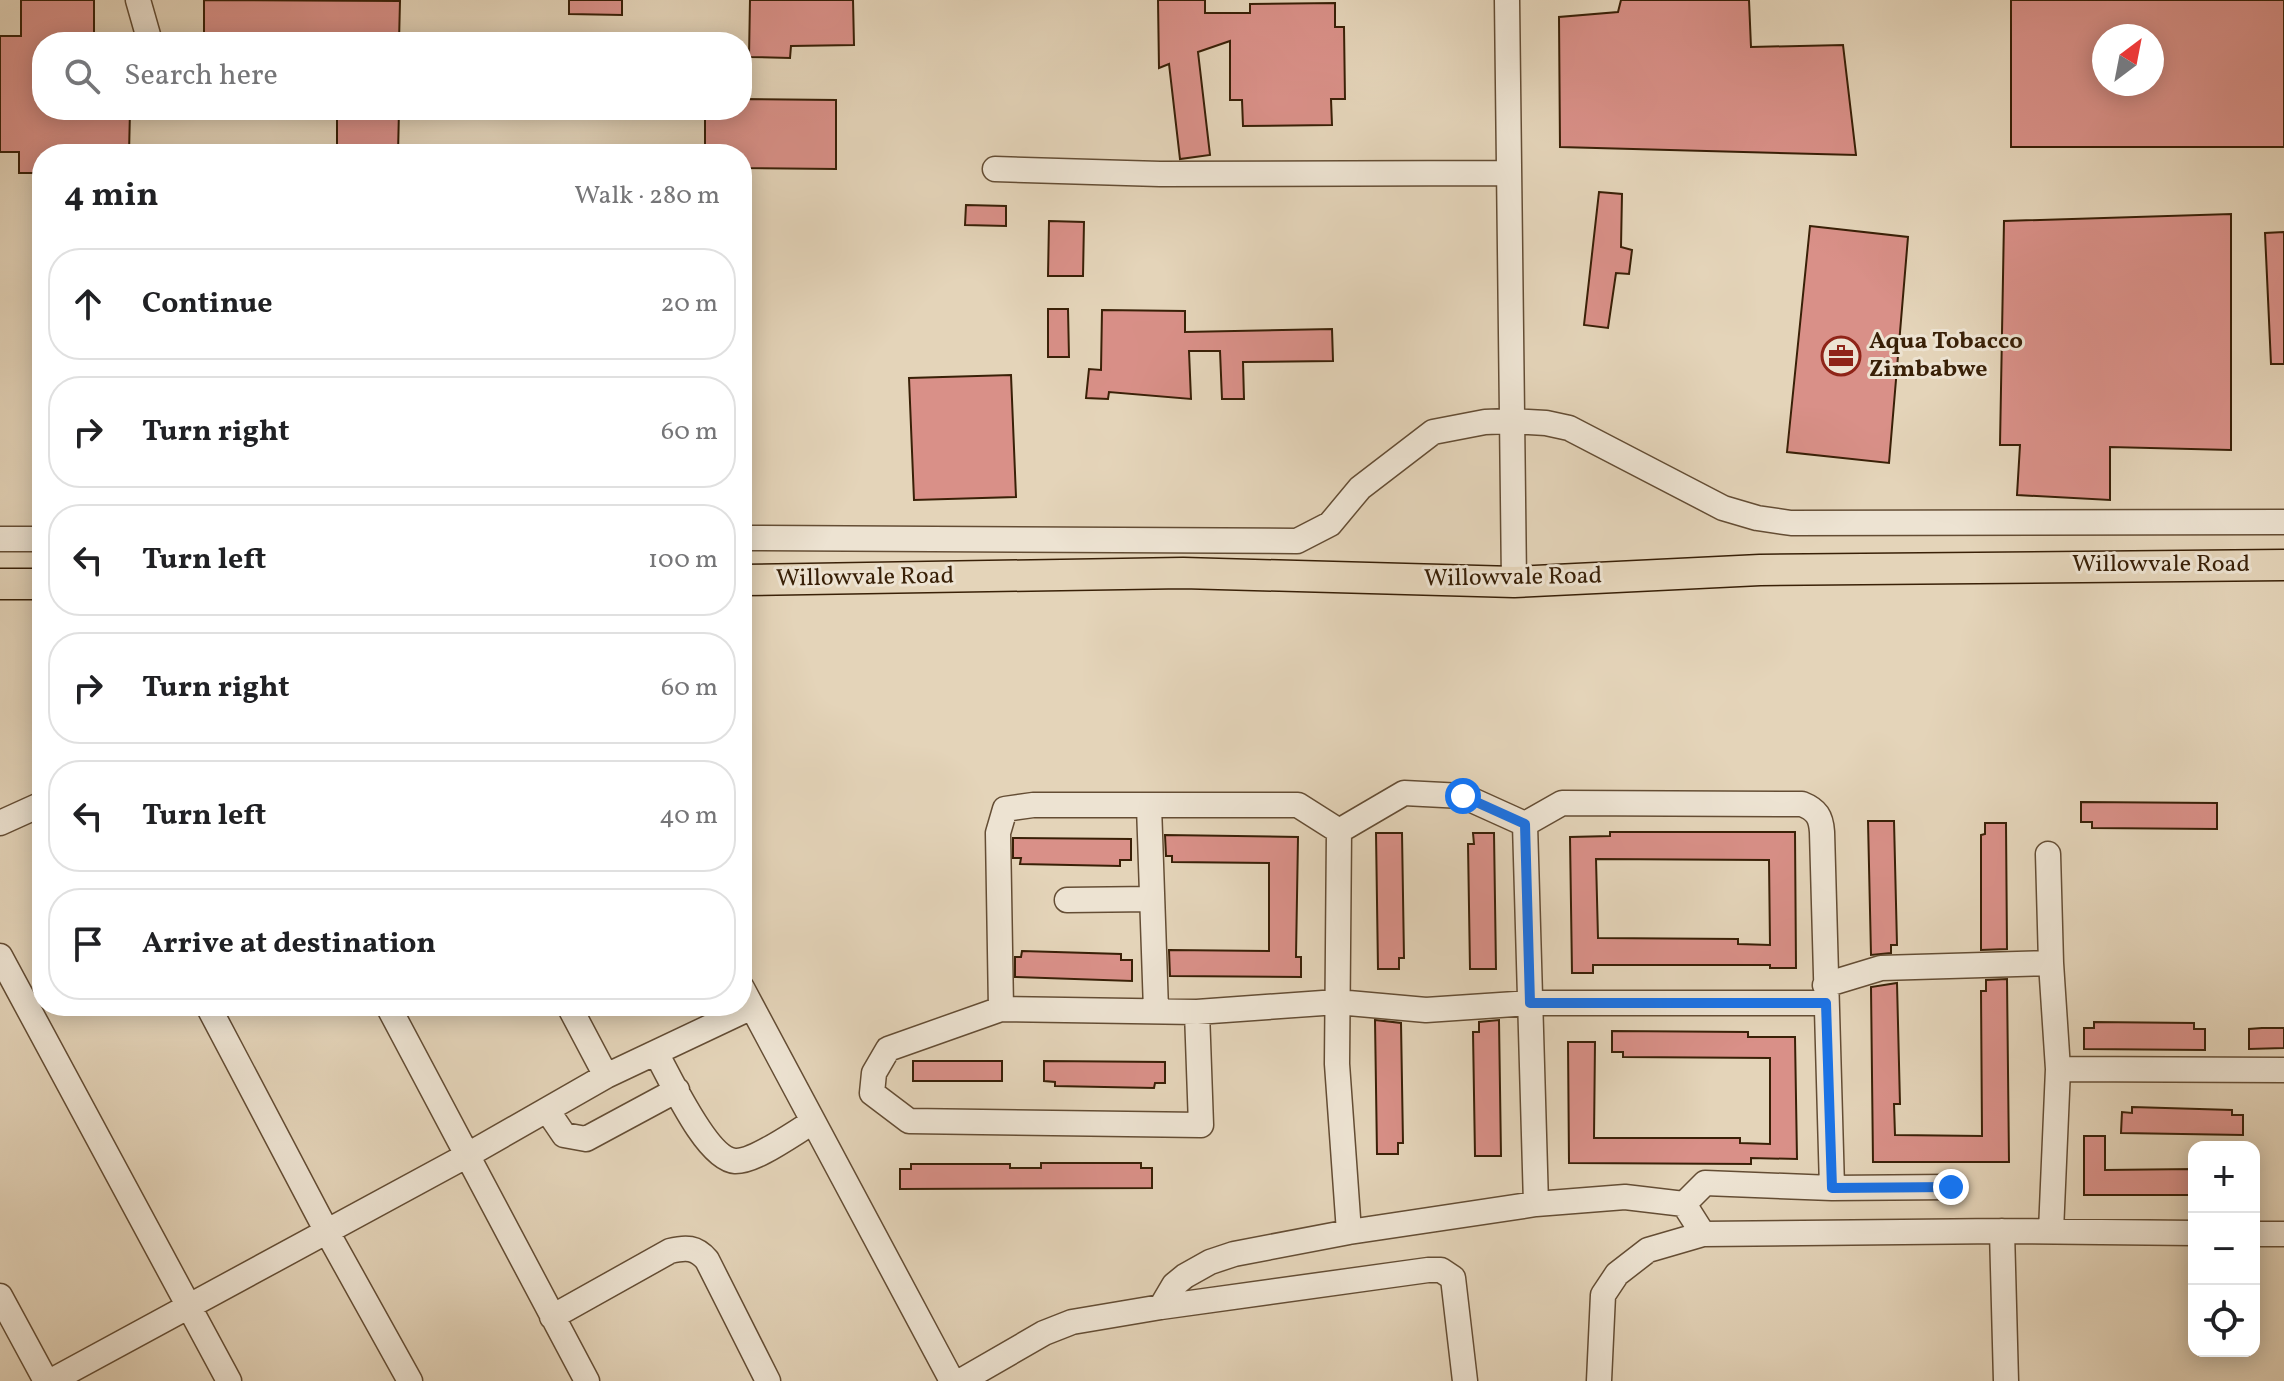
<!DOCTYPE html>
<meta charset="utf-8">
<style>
:root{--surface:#fff;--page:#f6f6f6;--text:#202124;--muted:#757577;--line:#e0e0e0}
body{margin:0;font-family:Vollkorn,serif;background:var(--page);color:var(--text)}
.controls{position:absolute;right:24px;bottom:24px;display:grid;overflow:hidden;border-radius:16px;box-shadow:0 4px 20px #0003}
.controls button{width:72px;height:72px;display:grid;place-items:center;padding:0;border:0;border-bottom:2px solid var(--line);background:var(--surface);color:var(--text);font:40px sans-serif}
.compass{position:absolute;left:2092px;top:24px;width:72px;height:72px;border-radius:50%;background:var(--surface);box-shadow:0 4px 20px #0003;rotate:32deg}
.stop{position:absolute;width:24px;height:24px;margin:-18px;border:6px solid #1a73e8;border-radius:50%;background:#fff}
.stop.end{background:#1a73e8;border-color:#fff;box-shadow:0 2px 8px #0008}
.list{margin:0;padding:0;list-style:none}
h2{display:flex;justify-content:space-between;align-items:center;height:104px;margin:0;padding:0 32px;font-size:34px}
h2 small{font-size:26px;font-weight:400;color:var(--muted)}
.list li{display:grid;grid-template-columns:52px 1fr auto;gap:24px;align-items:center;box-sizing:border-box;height:112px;margin:0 16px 16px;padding:0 16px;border:2px solid var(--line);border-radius:32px}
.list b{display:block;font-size:30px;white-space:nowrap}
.list em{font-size:26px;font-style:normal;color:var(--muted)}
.icon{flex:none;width:44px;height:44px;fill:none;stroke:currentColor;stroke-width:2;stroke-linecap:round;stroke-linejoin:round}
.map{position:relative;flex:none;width:2284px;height:1381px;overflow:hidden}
.search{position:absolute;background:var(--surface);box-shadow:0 4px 20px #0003;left:32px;top:32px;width:720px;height:88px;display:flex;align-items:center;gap:20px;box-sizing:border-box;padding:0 28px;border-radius:32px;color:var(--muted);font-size:30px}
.panel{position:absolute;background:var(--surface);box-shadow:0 4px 20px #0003;left:32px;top:144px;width:720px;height:872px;border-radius:32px}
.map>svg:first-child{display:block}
.building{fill:#d99088;stroke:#392007;stroke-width:2;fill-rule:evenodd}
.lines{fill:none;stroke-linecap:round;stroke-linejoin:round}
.minor-casing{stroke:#644d34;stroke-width:27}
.major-casing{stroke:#392007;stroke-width:33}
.minor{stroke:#ede3d2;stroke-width:24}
.major{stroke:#e4d4b9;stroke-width:30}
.route{stroke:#1a73e8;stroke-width:10}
.labels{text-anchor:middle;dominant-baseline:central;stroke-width:6;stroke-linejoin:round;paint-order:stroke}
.poi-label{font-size:24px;font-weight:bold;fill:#392007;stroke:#ede3d2;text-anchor:start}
.street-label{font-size:24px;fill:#392007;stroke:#ede3d2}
</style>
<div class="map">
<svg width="2284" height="1381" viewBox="0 0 2284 1381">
<rect width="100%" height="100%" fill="#e4d4b9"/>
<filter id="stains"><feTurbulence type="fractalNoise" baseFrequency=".0025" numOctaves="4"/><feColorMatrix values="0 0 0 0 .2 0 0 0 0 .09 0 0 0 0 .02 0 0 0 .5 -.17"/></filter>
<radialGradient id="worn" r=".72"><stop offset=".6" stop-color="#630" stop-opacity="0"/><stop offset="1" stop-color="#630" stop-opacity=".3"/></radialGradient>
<path class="building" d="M21,0H94V42H42V110H130L129,154H42V173H19V152H0V36H21Z
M204,0L400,1L399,42H204Z
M569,0H622V15L569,14Z
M750,0H853L854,45L791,46L790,58L749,57Z
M1158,0H1205V13H1250V4L1335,3V27H1344L1345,99H1331L1332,125L1243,126L1242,100H1230V41L1198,52L1210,155L1180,159L1169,64L1159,68Z
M1621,0H1749L1751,47L1843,45L1856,155L1560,147L1559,17L1618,12Z
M2011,0H2284V147H2011ZM2104,36H2152V84H2104Z
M742,99L836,100V169L742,168V154H705V110H742Z
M337,110H399L398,154H337Z
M1599,192L1622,194L1621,247L1632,250L1629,274L1616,273L1608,328L1584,325Z
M966,205L1006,206V226L965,225Z
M2231,214V450L2110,447V500L2017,495L2020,445H2000L2004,221Z
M1049,221L1084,222L1083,276H1048Z
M1810,226L1908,237L1889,463L1787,452Z
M2284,232V364H2271L2265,233Z
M1048,309H1068L1069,357H1048Z
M1102,310L1185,311V332L1332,329L1333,361L1243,362L1244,399H1222L1220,351H1189L1191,399L1109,392L1108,399L1086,398L1089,369L1101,370Z
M1011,375L1016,497L914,500L909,378Z
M2081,802L2217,803V829L2092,828V822H2081Z
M1868,821H1894L1897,945H1891V953L1871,955Z
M1985,823H2006L2007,949L1981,950V835L1985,834Z
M1610,832H1795L1796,968H1770V965H1593V973H1572L1570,837L1610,836ZM1596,859L1769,860L1770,945L1738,944V939L1598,938Z
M1376,833H1402L1404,958H1399V969H1378Z
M1473,833H1494L1496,969H1470L1468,844H1474Z
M1165,835L1298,837L1296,957H1301V977L1170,976L1169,950L1269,951V863L1172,862V856H1166Z
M1013,838L1131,839V860H1120V866L1020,864L1021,858H1013Z
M1022,951L1121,954V960H1132V981L1015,977V957H1021Z
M2007,979L2009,1162H1873L1871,987L1897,983L1900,1104H1894L1895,1135L1982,1136L1981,991H1986V980Z
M1375,1020L1401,1023L1403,1143H1398V1154H1377Z
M1499,1020L1501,1156H1475L1473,1032H1479V1022Z
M2094,1022L2194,1023V1029H2205V1050L2084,1049V1028H2094Z
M2262,1028H2284V1048L2249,1049V1029Z
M1612,1031L1748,1032V1037H1795L1797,1159L1751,1158V1164L1569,1163L1568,1042H1595L1594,1138H1740V1143L1770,1144V1058L1623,1057V1052H1612Z
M913,1061H1002V1081H913Z
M1044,1061L1165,1062V1083H1155L1154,1088L1055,1086V1082L1044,1081Z
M2132,1107L2232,1110V1115H2243V1135L2121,1133L2122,1112L2132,1113Z
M2084,1136H2105V1170L2194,1169V1195H2084Z
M1041,1163H1141V1168H1152V1188L900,1189V1169H911V1164H1010V1168H1041Z"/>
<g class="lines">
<defs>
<path id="minor" d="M138,0L150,42
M1507,0L1514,582
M995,169L1160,174L1508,173
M742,538L1297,541L1330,524L1360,488L1433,432L1485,422L1511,421L1546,423L1569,428L1723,508L1757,518L1791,523L2284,522
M0,539H42
M1149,806L1156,1010
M0,823L42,804
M1525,824L1536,1204
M1339,831L1404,793L1463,796L1525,824L1562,803L1802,804C1817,810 1821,817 1822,832L1832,1188
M2048,854L2051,963L2058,1069L2051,1231
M1067,900L1152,899
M0,956L229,1381
M1825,985L1881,968L2051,963
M742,988L952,1381
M208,1006L326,1230L410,1381
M388,1006L587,1381
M569,1006L606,1076
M1001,1009L998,833L1005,809L1033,805H1298L1339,831L1337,1064L1349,1232
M1197,1012L1201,1125L909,1121L872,1093L874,1073L888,1049L1001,1009L1197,1012L1337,1002L1426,1010L1530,1003H1826
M656,1053C670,1077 706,1159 735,1161C755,1162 795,1132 813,1122
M2058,1069L2284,1070
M547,1110L564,1135L586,1139L677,1090
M1684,1204L1705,1183L1832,1188L1951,1187
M2002,1231L2006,1381
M2254,1234H2284
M0,1296L46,1381
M1161,1307L1174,1285L1185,1276L1210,1262L1234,1254L1349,1232L1536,1204L1625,1197L1684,1204L1703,1234
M552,1317L670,1251C686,1247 696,1247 707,1260L768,1381
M51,1381L466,1156L606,1076L752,1007
M961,1381L1044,1333L1072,1322L1161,1307L1428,1270H1441L1453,1278L1465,1381
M1599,1381L1603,1295L1617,1274L1648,1250L1703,1234L2002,1231L2194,1233"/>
<path id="major" d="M742,580L1183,573L1514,582L1760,570L2284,565
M0,584H42"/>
</defs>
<use href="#minor" class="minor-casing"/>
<use href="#major" class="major-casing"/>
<use href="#minor" class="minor"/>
<use href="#major" class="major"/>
</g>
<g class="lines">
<path class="route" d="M1463,796L1525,824L1530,1003H1826L1832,1188L1951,1187"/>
</g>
<defs>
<symbol id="office-ring" viewBox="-11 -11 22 22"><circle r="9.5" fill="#ede3d2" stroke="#8f2418" stroke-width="1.5"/><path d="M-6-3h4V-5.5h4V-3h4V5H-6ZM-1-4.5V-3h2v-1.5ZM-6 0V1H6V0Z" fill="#8f2418"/></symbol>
</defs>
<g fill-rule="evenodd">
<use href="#office-ring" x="1819" y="334" width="44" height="44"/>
</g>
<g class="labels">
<g class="poi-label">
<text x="1869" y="342">Aqua Tobacco<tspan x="1869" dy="28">Zimbabwe</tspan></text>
</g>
<g class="street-label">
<text x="2161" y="565">Willowvale Road</text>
<text transform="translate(865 578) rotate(-1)">Willowvale Road</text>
<text transform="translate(1513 578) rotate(-1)">Willowvale Road</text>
</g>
</g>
<rect width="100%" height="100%" filter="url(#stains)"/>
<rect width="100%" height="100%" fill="url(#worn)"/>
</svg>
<div class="controls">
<button>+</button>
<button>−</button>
<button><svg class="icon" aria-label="locate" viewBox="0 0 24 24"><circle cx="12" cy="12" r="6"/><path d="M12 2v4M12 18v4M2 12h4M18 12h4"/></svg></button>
</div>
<svg class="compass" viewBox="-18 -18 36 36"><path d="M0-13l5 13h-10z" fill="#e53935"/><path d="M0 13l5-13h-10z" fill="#757577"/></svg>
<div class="stop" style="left:1463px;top:796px"></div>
<div class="stop end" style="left:1951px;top:1187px"></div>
<div class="search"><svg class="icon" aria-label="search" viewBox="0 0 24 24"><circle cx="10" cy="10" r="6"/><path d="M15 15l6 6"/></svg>Search here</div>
<section class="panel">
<h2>4 min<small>Walk · 280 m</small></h2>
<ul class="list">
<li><svg class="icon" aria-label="ahead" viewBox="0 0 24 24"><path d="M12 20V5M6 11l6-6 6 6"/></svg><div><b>Continue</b></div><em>20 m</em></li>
<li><svg class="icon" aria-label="right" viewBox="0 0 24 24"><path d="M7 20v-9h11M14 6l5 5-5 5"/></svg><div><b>Turn right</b></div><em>60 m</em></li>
<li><svg class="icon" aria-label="left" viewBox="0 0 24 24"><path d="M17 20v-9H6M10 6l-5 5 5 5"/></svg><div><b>Turn left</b></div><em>100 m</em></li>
<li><svg class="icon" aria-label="right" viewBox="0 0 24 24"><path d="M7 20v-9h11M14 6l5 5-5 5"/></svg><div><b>Turn right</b></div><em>60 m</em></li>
<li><svg class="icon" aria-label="left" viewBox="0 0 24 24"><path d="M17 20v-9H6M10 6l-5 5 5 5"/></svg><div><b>Turn left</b></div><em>40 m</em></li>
<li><svg class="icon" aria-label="arrive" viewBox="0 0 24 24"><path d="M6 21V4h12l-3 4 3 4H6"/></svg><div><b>Arrive at destination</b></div></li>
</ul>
</section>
</div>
